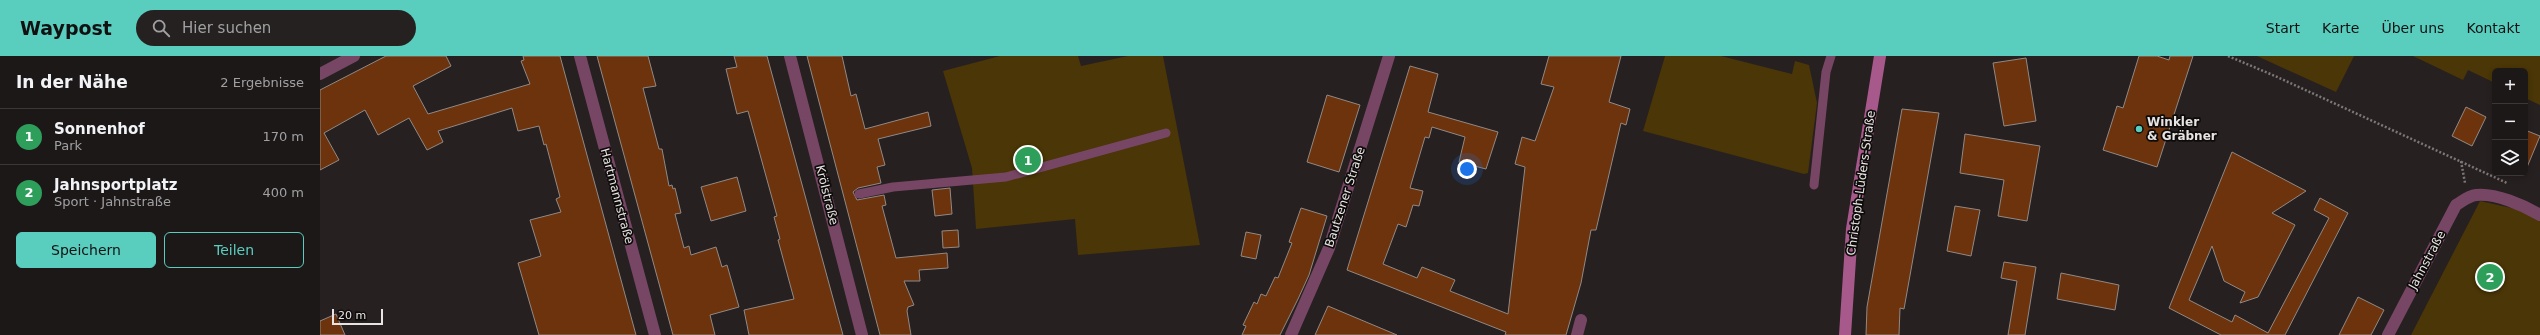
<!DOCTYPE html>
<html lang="de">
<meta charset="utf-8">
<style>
:root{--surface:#1d1818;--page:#252121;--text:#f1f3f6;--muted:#a0a0a2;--line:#3b3737;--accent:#59cebf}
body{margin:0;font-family:"DejaVu Sans",sans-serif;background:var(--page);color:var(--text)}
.controls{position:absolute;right:12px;top:12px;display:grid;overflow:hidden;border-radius:6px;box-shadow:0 2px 6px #0003}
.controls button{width:36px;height:36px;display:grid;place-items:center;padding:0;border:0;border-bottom:1px solid var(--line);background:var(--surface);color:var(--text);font:20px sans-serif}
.scale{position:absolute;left:12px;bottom:10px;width:51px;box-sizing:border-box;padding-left:4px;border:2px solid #e9e4e4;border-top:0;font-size:11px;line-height:14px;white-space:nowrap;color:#e9e4e4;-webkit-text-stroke:3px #0e0b0b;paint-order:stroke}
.you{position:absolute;left:1147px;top:113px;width:14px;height:14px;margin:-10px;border:3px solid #fff;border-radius:50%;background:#1a73e8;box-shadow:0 0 0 6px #1a73e833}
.badge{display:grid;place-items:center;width:26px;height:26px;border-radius:50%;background:var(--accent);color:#fff;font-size:13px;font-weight:700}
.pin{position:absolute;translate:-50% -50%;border:2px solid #fff;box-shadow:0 1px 4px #0006}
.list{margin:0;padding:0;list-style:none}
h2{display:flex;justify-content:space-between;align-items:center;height:52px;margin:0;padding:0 16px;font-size:17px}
h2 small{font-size:13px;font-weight:400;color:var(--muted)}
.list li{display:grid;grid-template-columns:26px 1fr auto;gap:12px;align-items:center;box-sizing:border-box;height:56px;padding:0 16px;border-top:1px solid var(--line)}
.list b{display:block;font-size:15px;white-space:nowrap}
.list p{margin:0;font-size:13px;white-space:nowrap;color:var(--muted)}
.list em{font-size:13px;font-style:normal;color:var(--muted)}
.actions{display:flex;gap:8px;padding:12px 16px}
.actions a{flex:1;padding:9px 0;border:1px solid var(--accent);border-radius:6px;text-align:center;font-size:14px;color:var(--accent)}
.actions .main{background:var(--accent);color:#111}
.icon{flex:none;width:22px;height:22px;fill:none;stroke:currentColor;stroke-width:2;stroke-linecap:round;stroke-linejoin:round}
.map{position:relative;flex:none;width:2220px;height:279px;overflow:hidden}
header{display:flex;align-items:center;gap:24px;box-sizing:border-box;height:56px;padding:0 20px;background:var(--accent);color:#111}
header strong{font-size:19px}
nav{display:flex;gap:22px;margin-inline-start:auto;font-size:14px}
.search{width:280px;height:36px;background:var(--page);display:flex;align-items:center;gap:10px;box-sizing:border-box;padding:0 14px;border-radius:22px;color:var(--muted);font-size:15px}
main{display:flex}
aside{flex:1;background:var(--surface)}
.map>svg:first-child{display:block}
.green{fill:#4a3606}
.building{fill:#6c330d;stroke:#918985}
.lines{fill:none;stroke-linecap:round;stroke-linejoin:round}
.path{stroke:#7d7777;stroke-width:2.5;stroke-dasharray:2 2;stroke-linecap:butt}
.lane{stroke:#784665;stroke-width:9}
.street{stroke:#784665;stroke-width:12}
.secondary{stroke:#a8598c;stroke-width:12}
.poi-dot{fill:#59cebf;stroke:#0e0b0b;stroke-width:1.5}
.labels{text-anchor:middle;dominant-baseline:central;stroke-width:3.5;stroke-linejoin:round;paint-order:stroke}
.poi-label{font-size:12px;font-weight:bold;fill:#e9e4e4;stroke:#0e0b0b;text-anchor:start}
.street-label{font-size:12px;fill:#e9e4e4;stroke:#0e0b0b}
</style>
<header>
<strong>Waypost</strong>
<div class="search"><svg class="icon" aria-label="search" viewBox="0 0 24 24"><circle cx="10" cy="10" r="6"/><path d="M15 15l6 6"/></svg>Hier suchen</div>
<nav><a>Start</a><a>Karte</a><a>Über uns</a><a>Kontakt</a></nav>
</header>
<main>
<aside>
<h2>In der Nähe<small>2 Ergebnisse</small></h2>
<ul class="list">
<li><span class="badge" style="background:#2e9e5b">1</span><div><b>Sonnenhof</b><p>Park</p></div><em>170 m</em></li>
<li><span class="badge" style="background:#2e9e5b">2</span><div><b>Jahnsportplatz</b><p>Sport · Jahnstraße</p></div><em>400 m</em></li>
</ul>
<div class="actions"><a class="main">Speichern</a><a>Teilen</a></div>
</aside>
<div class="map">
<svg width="2220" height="279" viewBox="0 0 2220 279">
<rect width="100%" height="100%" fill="#272020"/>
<path class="green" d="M680,0H758L761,10L808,0H843L880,189L758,199L755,163L656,173L652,112L623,15Z
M1345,0H1401L1472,18L1475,5L1489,9L1497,47L1488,117L1484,118L1323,75Z
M1937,0H2034L2016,36Z
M2093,0H2220V49L2205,42V15H2175V27L2148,14L2143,24Z
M2160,145L2196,153L2220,164V279H2091Z"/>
<path class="building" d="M66,0H126L131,10L93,30L108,58L210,28L201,5L204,4L203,0H240L316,279H219L198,207L221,200L210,164L241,156L236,143L240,141L226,88L224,89L219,70L198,75L192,52L118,75L123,86L107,94L89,62L58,79L45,54L4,77L19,104L0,114V34Z
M277,0H328L336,30L323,32L339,93H342L349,130L352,129L353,133L355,132L361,157L355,158L364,192L369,190L371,199L396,191L402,211L407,209L419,251L390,259L395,279H353Z
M414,0H447L523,279H429L424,254L474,243L458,184L460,183L454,161L457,160L428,55L417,58L406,13L417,11Z
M487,0H522L531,40L536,38L545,73L608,56L611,70L558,83L565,109L557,111L561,127L538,132L533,136L537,144L564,139L566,149L562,150L576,202L627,197L628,212L599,214L600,225H584L594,249L588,251L587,255L591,279H560Z
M1229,0H1301L1289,46L1310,53L1306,69L1301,67L1276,174H1271L1261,227L1246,279H1185L1186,276L1027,214L1090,10L1118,18L1108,56L1178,76L1166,113L1139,106L1145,81L1112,71L1109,82L1105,81L1090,132L1103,135L1099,150L1093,149L1086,171L1078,168L1063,208L1097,222L1102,211L1135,224L1130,235L1188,258L1205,111L1195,108L1202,81L1215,85L1234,31L1221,28Z
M1819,0H1837L1849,4L1850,0H1873L1837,111L1783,94L1797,50L1803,52Z
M1706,2L1716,65L1684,70L1673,7Z
M1007,39L1040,49L1019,116L987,106Z
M2146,51L2166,61L2152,90L2132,80Z
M1582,53L1619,57L1584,253L1580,252L1579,279H1546L1547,251Z
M2205,74L2220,80L2205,116Z
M1645,78L1720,90L1707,165L1678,160L1684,124L1640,117Z
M1912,96L1986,135L1952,157L1975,169L1938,241L1920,247L1925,236L1904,225L1892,190L1869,244L1912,266L1915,259L1948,277L2009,162L1994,154L2000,142L2028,157L1965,279H1901L1849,252Z
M417,121L426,155L391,165L381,131Z
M630,132L632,158L615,160L612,134Z
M1635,150L1660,154L1651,200L1627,195Z
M981,152L1007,160L989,219L978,243L960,279H922L926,270L923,269L934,246L937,248L941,238L946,240L955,221L958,222L972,187L969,186Z
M638,174L639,191L623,192L622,175Z
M926,176L941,179L936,203L921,200Z
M1684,206L1716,211L1705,279H1688L1697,225L1681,222Z
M1741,217L1799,229L1795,254L1737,243Z
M2038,241L2064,254L2051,279H2019Z
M1008,250L1077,279H995Z
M16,258L25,279H0V265Z"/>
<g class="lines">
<path class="path" d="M1908,0L1955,20L2187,127
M2141,105L2145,127"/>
<path class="lane" d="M1494,129L1506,16L1511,0
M539,138L573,131L686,121L846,77"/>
<path class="street" d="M260,0L335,279
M470,0L542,279
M0,18L34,0
M971,279L1009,192L1069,0
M1257,279L1261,264
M2068,279L2136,149C2143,145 2148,140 2156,139C2176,137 2203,149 2220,159"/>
<path class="secondary" d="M1525,279L1532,173L1560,0"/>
</g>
<circle class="poi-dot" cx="1819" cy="73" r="4"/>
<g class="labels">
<g class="poi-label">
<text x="1827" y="66">Winkler<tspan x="1827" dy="14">&amp; Gräbner</tspan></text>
</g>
<g class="street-label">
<text transform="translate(1541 127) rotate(-82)">Christoph-Lüders-Straße</text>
<text transform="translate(507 139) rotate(76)">Krölstraße</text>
<text transform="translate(297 140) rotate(75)">Hartmannstraße</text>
<text transform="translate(1025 141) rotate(-72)">Bautzener Straße</text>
<text transform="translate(2107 204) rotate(-62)">Jahnstraße</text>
</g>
</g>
</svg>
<div class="controls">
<button>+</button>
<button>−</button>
<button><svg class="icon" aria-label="layers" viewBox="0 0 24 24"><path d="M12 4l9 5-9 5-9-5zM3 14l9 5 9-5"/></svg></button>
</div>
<div class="scale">20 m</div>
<div class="you"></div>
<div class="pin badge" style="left:708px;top:104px;background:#2e9e5b">1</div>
<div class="pin badge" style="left:2170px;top:221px;background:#2e9e5b">2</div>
</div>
</main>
